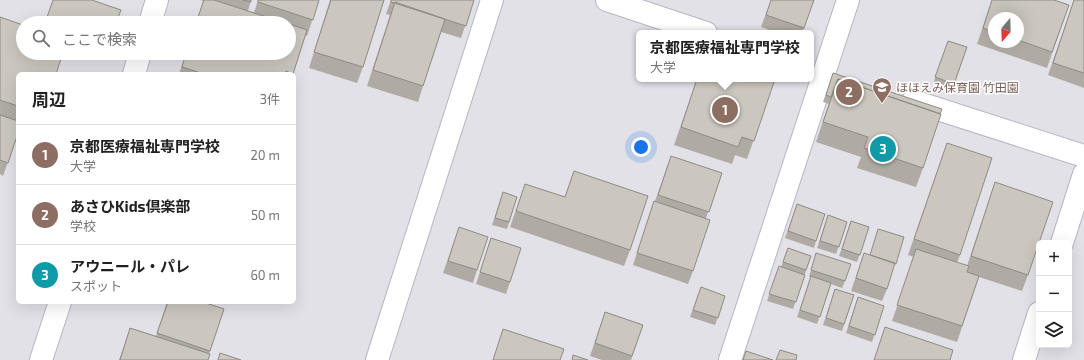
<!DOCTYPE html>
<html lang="ja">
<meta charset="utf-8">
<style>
:root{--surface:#fff;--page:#f2f2f2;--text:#202124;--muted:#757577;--line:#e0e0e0;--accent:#ea580c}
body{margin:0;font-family:"Exo 2","Noto Sans JP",sans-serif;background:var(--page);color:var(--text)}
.controls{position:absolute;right:12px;bottom:12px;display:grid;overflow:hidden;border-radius:6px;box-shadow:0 4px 16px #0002}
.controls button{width:36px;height:36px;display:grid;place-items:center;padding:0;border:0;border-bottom:1px solid var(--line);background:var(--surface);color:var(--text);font:20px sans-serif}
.compass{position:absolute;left:988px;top:12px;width:36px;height:36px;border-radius:50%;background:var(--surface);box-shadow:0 4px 16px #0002;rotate:199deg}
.you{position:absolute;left:641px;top:147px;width:14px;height:14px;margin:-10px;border:3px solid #fff;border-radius:50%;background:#1a73e8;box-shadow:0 0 0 6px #1a73e833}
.badge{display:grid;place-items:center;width:26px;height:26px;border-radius:50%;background:var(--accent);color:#fff;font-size:13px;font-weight:700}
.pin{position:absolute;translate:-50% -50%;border:2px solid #fff;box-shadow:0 1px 4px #0006}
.popup{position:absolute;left:636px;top:30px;width:178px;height:52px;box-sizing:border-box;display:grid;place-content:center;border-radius:6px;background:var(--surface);filter:drop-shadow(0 1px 3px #0005);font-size:13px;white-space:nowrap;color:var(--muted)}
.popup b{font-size:15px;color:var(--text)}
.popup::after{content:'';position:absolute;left:50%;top:100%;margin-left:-8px;border:8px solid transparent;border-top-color:var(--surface)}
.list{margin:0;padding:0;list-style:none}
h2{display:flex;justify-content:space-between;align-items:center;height:52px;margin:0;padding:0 16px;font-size:17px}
h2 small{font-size:13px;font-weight:400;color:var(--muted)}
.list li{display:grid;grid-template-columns:26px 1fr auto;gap:12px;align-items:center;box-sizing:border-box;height:60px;padding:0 16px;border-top:1px solid var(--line)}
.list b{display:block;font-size:15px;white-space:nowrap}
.list p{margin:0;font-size:13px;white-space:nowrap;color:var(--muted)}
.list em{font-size:13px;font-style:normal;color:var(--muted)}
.icon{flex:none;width:22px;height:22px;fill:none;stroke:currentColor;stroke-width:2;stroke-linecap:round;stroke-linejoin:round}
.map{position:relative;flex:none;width:1084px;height:360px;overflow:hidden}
.search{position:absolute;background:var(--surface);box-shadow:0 4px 16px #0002;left:16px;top:16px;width:280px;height:44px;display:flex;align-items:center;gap:10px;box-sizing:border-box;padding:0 14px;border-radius:22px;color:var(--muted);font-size:15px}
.panel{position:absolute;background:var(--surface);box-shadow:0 4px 16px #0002;left:16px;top:72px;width:280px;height:232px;border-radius:6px}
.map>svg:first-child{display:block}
.industrial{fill:#e3e1e8;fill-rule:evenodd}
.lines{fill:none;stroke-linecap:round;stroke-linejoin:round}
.street-casing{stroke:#b4b7c1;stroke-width:24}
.secondary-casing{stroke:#b4b7c1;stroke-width:24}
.street{stroke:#fff;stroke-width:22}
.secondary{stroke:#fff;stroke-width:22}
.wall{fill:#afaba4;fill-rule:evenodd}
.building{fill:#cbc7bf;stroke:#8e8b86}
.labels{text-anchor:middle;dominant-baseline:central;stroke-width:3;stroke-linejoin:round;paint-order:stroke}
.education-label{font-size:12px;fill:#785e54;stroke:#fff;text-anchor:start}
</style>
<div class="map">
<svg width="1084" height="360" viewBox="0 0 1084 360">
<rect width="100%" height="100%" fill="#efe9e1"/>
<path class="industrial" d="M0,0H1084V360H0ZM994,18H1018V42H994ZM23,23H289V53H23ZM639,33H811V79H639ZM18,74H294V302H18ZM1039,243H1069V345H1039Z"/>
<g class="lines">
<defs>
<path id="street" d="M607,0L706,33
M913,101L1084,156
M377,360L492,0
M730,360L848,0"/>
<path id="secondary" d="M150,23L157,0
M134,74L140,53
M1062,243L1084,174
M41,360L60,302
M1024,360L1039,313"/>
</defs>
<use href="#street" class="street-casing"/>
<use href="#secondary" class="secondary-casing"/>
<use href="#street" class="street"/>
<use href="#secondary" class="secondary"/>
</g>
<path class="wall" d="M200,0H251L248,11L254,13L258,0H319L307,36L305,35L293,74H179L186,53H289V23H196L203,1Z
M330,0H384L363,67L357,83L309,68Z
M391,0H474L461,38L441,32L423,86L418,102L367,86L390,15L386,14Z
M771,0H814L802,33H778L761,27Z
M992,0H1054L1069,5L1047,68L977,44ZM994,18H1018V42H994Z
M1074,0H1084V88L1048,75Z
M0,17L18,74V133L3,176L0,174Z
M948,41L967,47L952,91L933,84Z
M91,53H105L104,57Z
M833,73L923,168L916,187L857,168L861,157L816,142L829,103V104L823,102Z
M697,79H775L747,159L735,155L732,164L674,145Z
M947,143L960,255L957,263L967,266L995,182L1028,275L1022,291L979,277L957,342L892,321L914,257L908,255Z
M671,156L722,173L706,218L693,271L688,284L633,265L650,213L654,201H655Z
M574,171L630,250L624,266L510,227L525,184L565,197Z
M503,192L517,197L507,229L492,225Z
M797,204L816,241L814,248L785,238Z
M828,215L847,222L836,254L817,248Z
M851,221L869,227L857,262L839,256Z
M459,227L477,270L473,283L443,273Z
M491,238L510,282L506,294L476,284Z
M788,248L811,256L793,309L767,301L779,266L781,267Z
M864,253L887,289L882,301L851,291Z
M814,260L845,281L842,288L831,284L817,324L797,317L811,277H809Z
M701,287L725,296L715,325L690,317Z
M835,289L854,295L842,331L823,325Z
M858,297L884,306L872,342L846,333Z
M167,302H203L224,309L209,354L208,360H119L130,328L156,336Z
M605,312L643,325L631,360H602L590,356Z"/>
<path class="building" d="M53,0H92L121,10L116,23H45Z
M204,0H214L285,23H196Z
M243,0H251V2Z
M258,0H319L313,20L258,2Z
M331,0H384L363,67L314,52Z
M391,0H474L466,26L391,2Z
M771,0H814L804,28L766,15Z
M992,0H1054L1069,5L1052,52L1018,40V18H994V32L983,28Z
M1074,0H1084V73L1053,63Z
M395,2L445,19L423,86L373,70Z
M0,17L23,25V53H63L56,74H18V106L0,100Z
M289,24L307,30L293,74L286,71L285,74H204L182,67L186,53H289Z
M948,41L967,47L954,84L935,77Z
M833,73L942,109L940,114L838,79L831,97L826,95Z
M697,79H775L754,141L742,137L738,147L681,127Z
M838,79L941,114L923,168L864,148L868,137L823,122Z
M0,115L18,121V133L8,163L0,160Z
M947,143L992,158L960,255L914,239Z
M671,156L722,173L709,212L658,195Z
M574,171L648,196L630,250L516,211L525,184L565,197Z
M995,182L1053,202L1028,275L971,256Z
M503,192L517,197L509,222L495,218Z
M654,201L710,220L693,271L637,253Z
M797,204L825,214L816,241L788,231Z
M828,215L847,222L839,247L820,241Z
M851,221L869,227L860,255L842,249Z
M459,227L488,237L477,270L448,261Z
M878,229L904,237L896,264L870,255Z
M491,238L521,248L510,282L480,272Z
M788,248L811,256L806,270L783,262Z
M916,249L969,266L967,272L979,276L962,326L897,305Z
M816,253L851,264L845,281L811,270Z
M864,253L895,263L887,289L856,278Z
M779,266L805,275L796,302L769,294Z
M811,276L831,283L820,317L800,310Z
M701,287L725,296L718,318L693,310Z
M835,289L854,295L844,324L826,318Z
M858,297L884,306L875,335L849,326Z
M168,302H203L224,309L210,351L157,333Z
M605,312L643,325L632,356L595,343Z
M885,327L953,350L950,360H874Z
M130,328L210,354L208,360H120Z
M503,329L564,349L560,360H493Z
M780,350L797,355L796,360H776Z
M746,351L773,360H743Z
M220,353L241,360H218Z
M573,355L588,360H572Z"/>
<defs>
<symbol id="school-pin" viewBox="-11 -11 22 30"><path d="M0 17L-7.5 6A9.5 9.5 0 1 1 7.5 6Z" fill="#8d6e63" stroke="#fff"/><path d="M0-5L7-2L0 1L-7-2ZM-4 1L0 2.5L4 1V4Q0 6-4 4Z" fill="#fff"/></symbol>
</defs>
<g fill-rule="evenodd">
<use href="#school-pin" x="871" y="76" width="22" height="30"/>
</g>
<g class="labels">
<g class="education-label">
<text x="896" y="87">ほほえみ保育園 竹田園</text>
</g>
</g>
</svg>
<div class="controls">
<button>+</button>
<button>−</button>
<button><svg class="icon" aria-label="layers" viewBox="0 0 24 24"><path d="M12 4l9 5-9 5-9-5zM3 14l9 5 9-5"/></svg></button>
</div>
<svg class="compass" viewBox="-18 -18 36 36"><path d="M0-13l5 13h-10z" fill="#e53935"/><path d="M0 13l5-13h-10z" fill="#757577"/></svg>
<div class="you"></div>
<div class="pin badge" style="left:725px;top:110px;background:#8d6e63">1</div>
<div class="popup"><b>京都医療福祉専門学校</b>大学</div>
<div class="pin badge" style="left:849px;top:92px;background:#8d6e63">2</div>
<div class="pin badge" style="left:883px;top:149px;background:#0f9aa8">3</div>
<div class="search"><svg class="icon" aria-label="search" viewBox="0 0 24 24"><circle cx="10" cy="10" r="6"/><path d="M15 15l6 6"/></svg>ここで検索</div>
<section class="panel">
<h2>周辺<small>3件</small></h2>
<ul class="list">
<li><span class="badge" style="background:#8d6e63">1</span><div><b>京都医療福祉専門学校</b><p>大学</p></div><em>20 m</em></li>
<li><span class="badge" style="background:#8d6e63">2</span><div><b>あさひKids倶楽部</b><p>学校</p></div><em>50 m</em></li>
<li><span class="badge" style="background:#0f9aa8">3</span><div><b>アウニール・パレ</b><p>スポット</p></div><em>60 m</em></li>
</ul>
</section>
</div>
